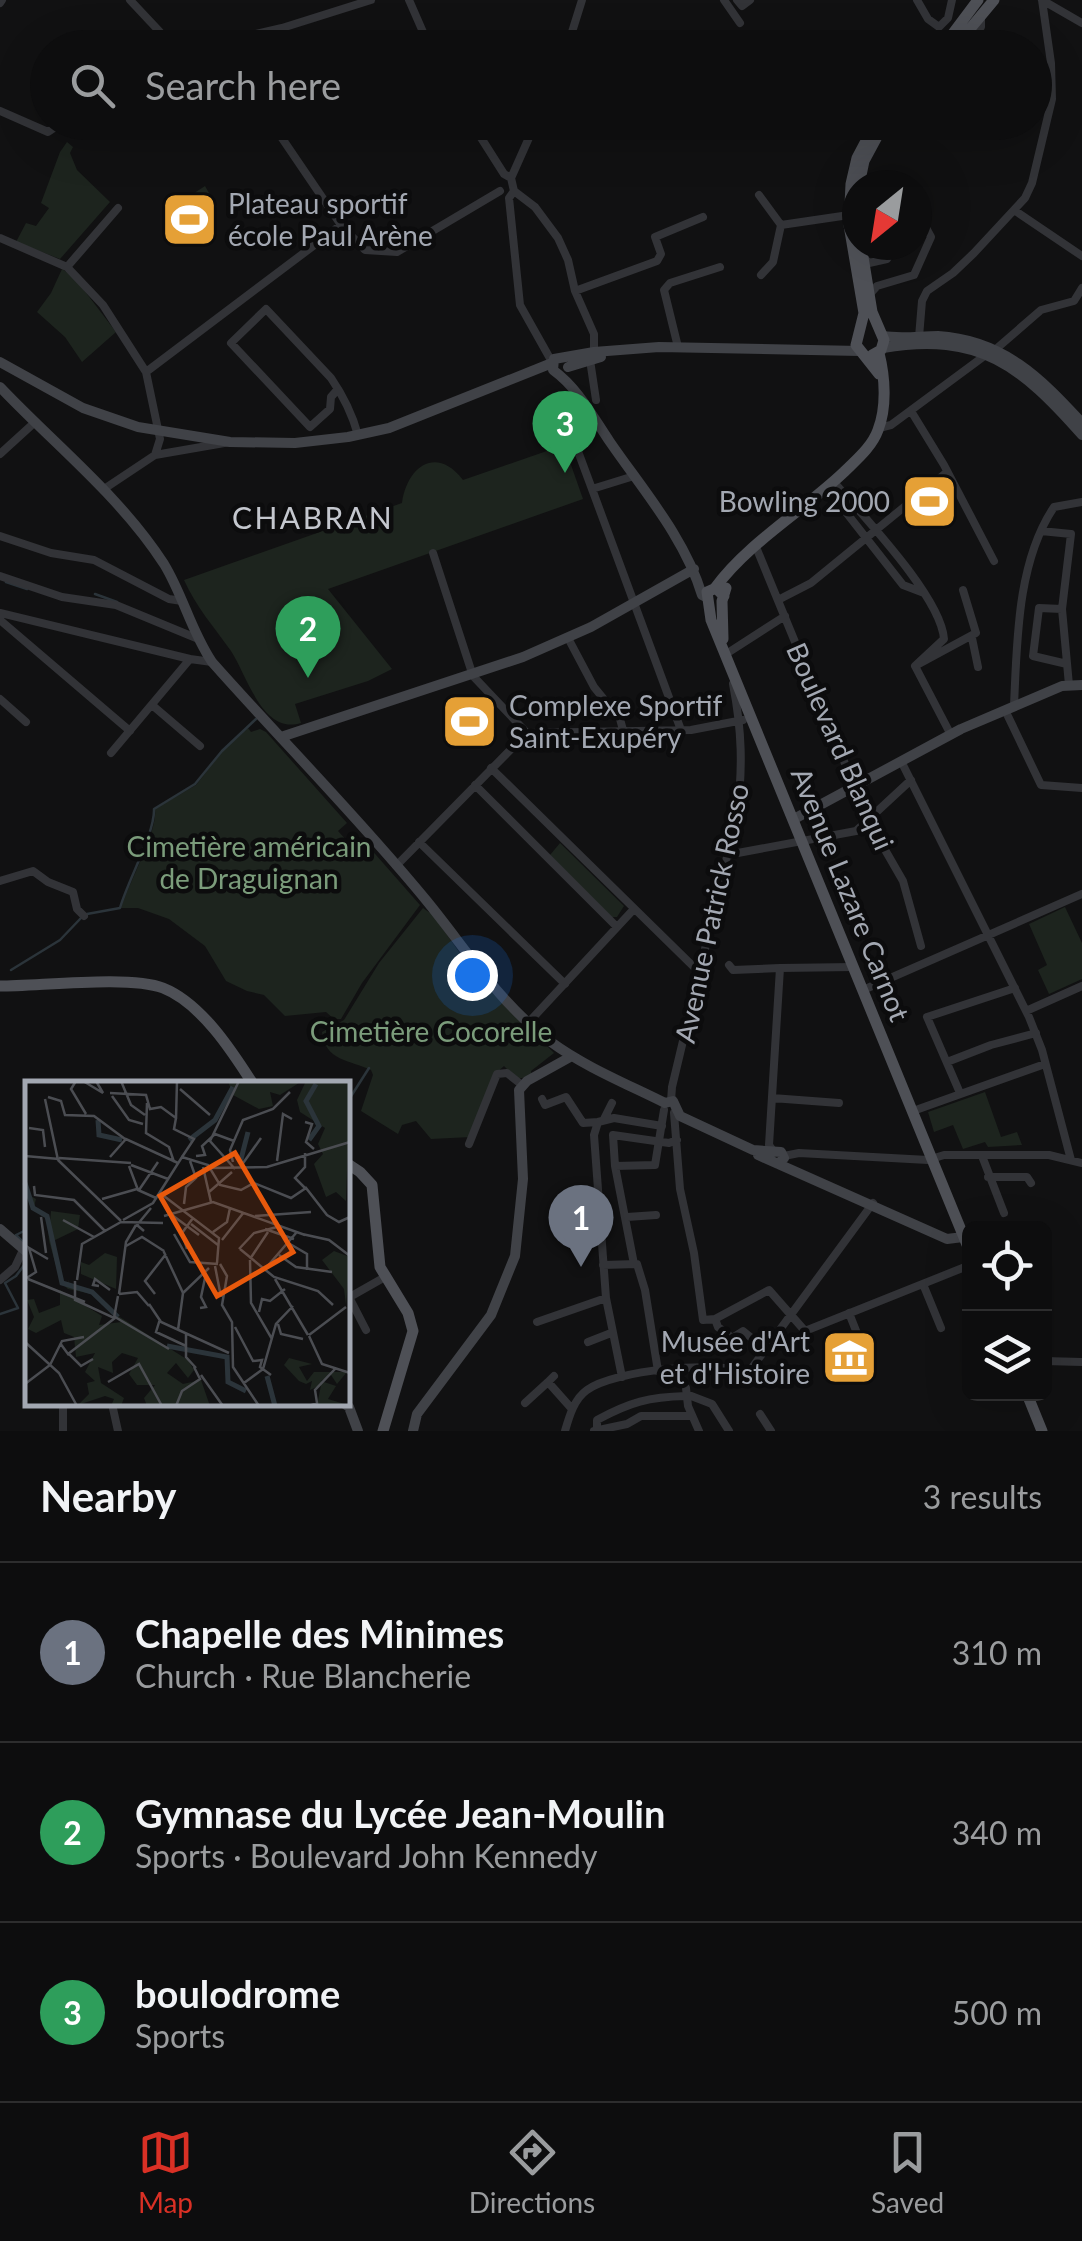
<!DOCTYPE html>
<meta charset="utf-8">
<style>
:root{--surface:#0d0d0e;--page:#161617;--text:#f1f3f6;--muted:#9a9c9e;--line:#2d2d2e;--accent:#d93025}
body{margin:0;font-family:Lato,sans-serif;background:var(--page);color:var(--text)}
.controls{position:absolute;right:30px;bottom:30px;display:grid;overflow:hidden;border-radius:15px;box-shadow:0 10px 40px #0002}
.controls button{width:90px;height:90px;display:grid;place-items:center;padding:0;border:0;border-bottom:2px solid var(--line);background:var(--surface);color:var(--text);font:50px sans-serif}
.compass{position:absolute;left:842px;top:170px;width:90px;height:90px;border-radius:50%;background:var(--surface);box-shadow:0 10px 40px #0002;rotate:210deg}
.you{position:absolute;left:472px;top:975px;width:35px;height:35px;margin:-25px;border:8px solid #fff;border-radius:50%;background:#1a73e8;box-shadow:0 0 0 15px #1a73e833}
.badge{display:grid;place-items:center;width:65px;height:65px;border-radius:50%;background:var(--accent);color:#fff;font-size:32px;font-weight:700}
.pin{position:absolute;translate:-50% -82px;filter:drop-shadow(0 2px 5px #0008)}
.pin::after{content:'';position:absolute;top:52px;width:35px;height:30px;background:inherit;clip-path:polygon(0 0,100% 0,50% 100%)}
.list{margin:0;padding:0;list-style:none}
h2{display:flex;justify-content:space-between;align-items:center;height:130px;margin:0;padding:0 40px;font-size:42px}
h2 small{font-size:32px;font-weight:400;color:var(--muted)}
.list li{display:grid;grid-template-columns:65px 1fr auto;gap:30px;align-items:center;box-sizing:border-box;height:180px;padding:0 40px;border-top:2px solid var(--line)}
.list b{display:block;font-size:38px;white-space:nowrap}
.list p{margin:0;font-size:32px;white-space:nowrap;color:var(--muted)}
.list em{font-size:32px;font-style:normal;color:var(--muted)}
.icon{flex:none;width:55px;height:55px;fill:none;stroke:currentColor;stroke-width:2;stroke-linecap:round;stroke-linejoin:round}
.map{position:relative;flex:none;width:1082px;height:1431px;overflow:hidden}
.search{position:absolute;background:var(--surface);box-shadow:0 10px 40px #0002;left:30px;right:30px;top:30px;height:110px;display:flex;align-items:center;gap:25px;box-sizing:border-box;padding:0 35px;border-radius:55px;color:var(--muted);font-size:38px}
.sheet{height:670px;background:var(--surface)}
nav{display:flex;justify-content:space-around;align-items:center;box-sizing:border-box;height:140px;border-top:2px solid var(--line);background:var(--surface);font-size:28px;color:var(--muted)}
nav a{display:grid;justify-items:center;gap:5px}
nav .on{color:var(--accent)}
.map>svg:first-child{display:block}
.green{fill:#1d241e}
.lines{fill:none;stroke-linecap:round;stroke-linejoin:round}
.stream{stroke:#2b343a;stroke-width:2.5}
.street{stroke:#323337;stroke-width:8}
.secondary{stroke:#404247;stroke-width:10}
.primary{stroke:#4e5056;stroke-width:11}
.labels{text-anchor:middle;dominant-baseline:central;stroke-width:9;stroke-linejoin:round;paint-order:stroke}
.poi-label{font-size:28px;fill:#a3a8b2;stroke:#0c0c0d;text-anchor:start}
.street-label{font-size:28px;fill:#a3a8b2;stroke:#0c0c0d}
.park-label{font-size:28px;fill:#7b9c7b;stroke:#0c0c0d}
.neighbourhood-label{font-size:30px;letter-spacing:2.5px;fill:#c4c7ce;stroke:#0c0c0d}
.inset-river{fill:none;stroke:#2b343a;stroke-width:5}
.inset-road{fill:none;stroke:#4b4d52;stroke-width:2.5}
.view{fill:#e8590c;fill-opacity:0.15;stroke:#e8590c;stroke-width:5}
.inset-edge{fill:none;stroke:#a3a8b2;stroke-width:5}
</style>
<div class="map">
<svg width="1082" height="1431" viewBox="0 0 1082 1431">
<rect width="100%" height="100%" fill="#111112"/>
<path class="green" d="M67,142L73,147L70,153L77,170L110,202L60,259L16,242L26,223L36,226L49,208L41,203L60,152Z
M205,186L217,207L184,232L173,207Z
M62,269L74,277L116,332L82,362L65,337L37,312L51,293Z
M564,445L583,499L328,589L392,669L368,681L295,704L301,723C262,735 247,675 231,651C214,627 196,607 184,580L402,503C407,467 436,445 463,480Z
M248,728L251,732L260,729L266,732L347,823L338,831L359,854L369,847L420,905L362,983L341,1019H334L326,1012L285,1016L264,995L247,991L226,981L205,946L169,919L138,908H121C129,882 158,831 155,809L196,785L223,751Z
M560,843L624,906L617,917H612L550,855Z
M1065,907L1082,943V979L1049,994L1038,970L1047,965L1029,924Z
M423,908L433,915L473,972L554,1053L531,1071L532,1076L517,1079L504,1066L494,1075L471,1137L431,1139L416,1121L402,1125L398,1134L361,1111L373,1075L371,1070C350,1060 325,1061 322,1032L344,1020L379,963Z
M985,1092L1001,1137L1017,1132L1022,1145L988,1147L985,1142L963,1149L953,1125L934,1132L928,1112Z"/>
<g class="lines">
<path class="stream" d="M6,582L27,589
M95,594L117,602
M87,914L120,908C128,880 155,833 154,809L195,784L222,751L256,719
M11,970L60,940L81,918
M348,1101L369,1068
M26,1245L16,1235L28,1229
M0,1314L18,1308L5,1283L16,1276L28,1260"/>
<path class="street" d="M130,0L160,32L168,48
M409,0L430,48
M724,0L740,23
M737,0L742,6L750,0
M917,0L928,19L939,27L948,18L952,0
M1042,0L1082,23
M0,3L2,0
M193,48L282,28L371,0
M567,48L582,0
M964,48L981,27V14
M0,111L48,132L63,122
M271,122L341,225L365,250L397,252L500,191
M471,122L504,174L511,178L514,191L509,198L520,305L552,362
M511,178L536,122
M514,191L535,207L558,238L568,260L575,291L594,334V353L590,360L596,400
M759,195L781,225L773,262L761,275
M1014,210L1082,256
M781,225L849,215
M0,238L67,267L103,305L146,372L160,439L155,455L104,489
M865,259L869,263L887,259L895,245
M67,267L118,208
M575,291L657,261L661,254L655,237L703,217
M869,295L877,286L914,275L931,237L925,226L917,223
M919,337L922,301L927,291L953,273L974,253L1025,198L1032,183L1052,99L1051,63L1042,0
M678,347L664,290L670,283L720,267
M996,349L1041,310L1074,301L1082,288
M146,372L341,225
M338,389L331,397L330,409L310,427L231,343L266,309L331,378C344,397 352,413 358,435
M911,411L944,465L994,561
M879,428L891,425L987,354
M576,446L592,489
M0,454L34,423
M155,455L230,442
M634,476L592,489L681,730
M834,482C863,516 941,597 944,639L915,666L951,735
M827,488L903,585L924,593
M1041,531L1071,534L1062,609L1069,685
M0,536L51,553L94,560L169,599L182,601
M756,547L869,822L903,881L921,946
M433,553L473,676L527,733
M0,576L62,597L116,605L196,638
M778,600L811,583L947,472
M1062,609L1039,608L1033,656L1067,664
M0,613L190,659
M0,620L130,731
M568,638L594,687L620,719L623,730
M972,638L978,667
M726,654L785,616
M915,666L976,633L963,590
M0,699L26,722
M152,705L200,746
M1014,706C1017,642 1017,562 1054,507L1082,502
M1005,710L1041,785L1082,788
M111,753L190,659L212,662
M901,761L1029,1017L1042,1050L1071,1160
M491,768L699,972
M475,785L617,927
M419,842L565,984
M727,855L856,831L911,780
M396,866L527,733L691,730L743,720
M0,881L33,871L48,882L73,892L77,909L84,916
M729,965L733,970L780,968
M863,990L1082,894
M1026,1011L1082,986
M528,1023L633,910
M947,1062L991,1045L1036,1033
M960,1093L927,1017L1015,988
M772,1098L839,1103
M542,1099L545,1105L566,1097L583,1123L598,1122
M671,1101L672,1087L737,815C743,767 742,731 733,684
M913,1111L1045,1064
M674,1113L680,1189L694,1253L703,1320L715,1319L769,1290L805,1331L970,1265
M604,1119L612,1103
M469,1144L497,1074L507,1073L522,1085
M774,1152L769,1145L780,968L854,967
M784,1156L799,1153L928,1160L944,1155H1049L1082,1163
M982,1156L1004,1213
M615,1166L655,1165L664,1110
M988,1177H1027L1031,1183
M627,1217L656,1215
M634,1264L615,1166L613,1135L669,1143L677,1140
M603,1265L637,1264L645,1290L658,1371
M0,1280L15,1267L23,1250
M923,1284L941,1328
M349,1297L366,1330
M348,1298L385,1277
M849,1313L866,1356
M715,1319L718,1327L732,1338L743,1331L765,1349
M537,1322L606,1298
M588,1342L611,1333
M1044,1361L1082,1362
M554,1376L548,1382L572,1409
M622,1377L606,1298L594,1135L598,1122L614,1118L662,1126
M686,1388L688,1406L699,1431
M686,1394L712,1404L729,1431
M525,1403L548,1382
M63,1404V1431
M112,1404L118,1431
M760,1414L771,1431
M597,1429V1420C630,1402 649,1397 686,1396
M565,1431C569,1417 574,1399 587,1390C614,1370 717,1360 748,1373L873,1203
M594,1431L627,1424L641,1416H691"/>
<path class="secondary" d="M883,336C901,339 920,336 938,336C1003,340 1041,378 1082,423
M883,348C980,332 1021,366 1082,435
M0,362L83,408L138,427L230,442L295,443L348,437L389,428L552,363
M568,367L601,357
M0,387C55,445 120,496 164,564C183,595 191,631 212,662C282,741 358,817 426,900C467,950 498,1002 551,1042C585,1067 627,1084 665,1103L673,1101L680,1116L753,1150L781,1152L784,1158L778,1164
M706,597L702,595C685,538 643,490 610,442C593,417 578,388 553,370L554,359L594,352L659,347L860,351
M281,737L523,657L591,627L694,569
M794,819L961,729L1062,686L1082,685
M758,1155L947,1239L963,1237
M0,1229L28,1253
M345,1404L349,1407L358,1431
M413,1431L417,1414L491,1315L515,1256L523,1179L519,1090L527,1081L572,1056"/>
<path class="primary" d="M942,48L978,0
M954,48L994,0
M876,122L857,158L851,184L849,225L864,313L856,345L879,374
M859,185L864,161L885,122
M861,245L872,312L884,340L881,350L872,355
M715,588C749,542 803,511 844,472C856,460 872,447 878,430C887,407 885,377 879,353
M724,596L716,588L707,592L711,620L970,1252
M723,639L722,601L726,588
M0,986C40,986 130,975 163,988C201,1003 232,1051 253,1084
M348,1164L360,1172L372,1185L380,1267L408,1313L413,1331L383,1431
M1027,1394L1042,1431"/>
</g>
<defs>
<symbol id="stadium-square" viewBox="-11 -11 22 22"><rect x="-9" y="-9" width="18" height="18" rx="4" fill="#e5a036" stroke="#0c0c0d"/><path d="M0-5a6.5 5 0 1 0 0 10a6.5 5 0 1 0 0-10ZM-3.5-1.8h7v3.6h-7Z" fill="#fff"/></symbol>
<symbol id="museum-square" viewBox="-11 -11 22 22"><rect x="-9" y="-9" width="18" height="18" rx="4" fill="#e5a036" stroke="#0c0c0d"/><path d="M0-6L6-3V-2H-6V-3ZM-5-1h2V3h-2ZM-1-1h2V3h-2ZM3-1h2V3H3ZM-6 4H6V6H-6Z" fill="#fff"/></symbol>
</defs>
<g fill-rule="evenodd">
<use href="#stadium-square" x="158" y="188" width="63" height="63"/>
<use href="#stadium-square" x="898" y="470" width="63" height="63"/>
<use href="#stadium-square" x="438" y="690" width="63" height="63"/>
<use href="#museum-square" x="818" y="1326" width="63" height="63"/>
</g>
<g class="labels">
<g class="poi-label">
<text x="228" y="203">Plateau sportif<tspan x="228" dy="32">école Paul Arène</tspan></text>
<text x="890" y="501" text-anchor="end">Bowling 2000</text>
<text x="509" y="705">Complexe Sportif<tspan x="509" dy="32">Saint-Exupéry</tspan></text>
<text x="810" y="1341" text-anchor="end">Musée d'Art<tspan x="810" dy="32">et d'Histoire</tspan></text>
</g>
<g class="street-label">
<text transform="translate(841 746) rotate(66)">Boulevard Blanqui</text>
<text transform="translate(851 894) rotate(68)">Avenue Lazare Carnot</text>
<text transform="translate(711 913) rotate(-78)">Avenue Patrick Rosso</text>
</g>
<g class="park-label">
<text x="249" y="846">Cimetière américain<tspan x="249" dy="32">de Draguignan</tspan></text>
<text x="431" y="1031">Cimetière Cocorelle</text>
</g>
<g class="neighbourhood-label">
<text x="313" y="517">CHABRAN</text>
</g>
</g>
<g transform="translate(25 1081)">
<rect width="325" height="325" fill="#111112"/>
<path d="M203,0H277L255,14L245,11L248,25L234,28L208,14ZM281,0H325L321,120L311,111L301,116L289,83L298,73L293,63L300,47L275,31L272,19ZM0,101L2,102V113L11,118L9,126L23,134L25,141L26,130L55,134L53,148L26,161L38,202L43,205L44,198V206L70,212L90,233L163,279L169,289L163,297L151,282L142,292L158,303L176,299L185,325H122L119,317L130,304H112L104,293L113,277L97,272L87,281L88,292L73,286L76,302L99,317L96,325H86L89,318L80,315L53,324L64,313L62,302L70,300L60,291L70,272L51,276L49,256L39,252L36,239L11,252L3,248L9,236L2,219L9,218L14,232L35,224V209L77,235L74,244L96,241L67,213L43,208L36,202L24,160L22,136L7,127L1,115ZM309,170L325,176L321,224L319,208L297,179ZM80,172L92,176L91,208L56,193V181L64,184ZM264,277L287,283L274,286L282,300L289,291H322L312,303L306,294L296,300L311,305L303,318L323,324L292,325L296,304L285,309L287,300L281,303L274,300L259,284Z" fill="#1d241e"/>
<path class="inset-river" d="M73,39L74,54L97,59M164,59L190,39L208,6M284,59L294,45L281,20L291,3M215,82L223,51M0,102L8,127L22,135L37,202L67,211L93,236M142,265L202,276L203,301L221,310M242,295L250,325"/>
<path class="inset-road" d="M51,0L46,8L61,33M58,0L78,12L71,0M96,0L106,24L120,34M155,8L185,34M85,12L121,14L125,28L136,26L151,37L149,48L169,58L157,76M87,15L104,39L118,43M23,16L36,20L40,34L69,35L100,58M20,18L33,79L96,140M122,22L121,52L144,66L149,81M151,38L152,0M280,41L287,43L281,61L289,68M4,47L18,49L20,66M0,75L34,78M171,75L180,74L177,65L190,53L209,60M85,76L101,58L153,82M34,77L106,82M252,80L258,33L267,38M208,81L205,69L218,39L248,28L265,11M106,84L143,98M104,85L113,109L131,117M216,85L236,57M178,86L186,121M186,87L242,86L325,61M210,88L185,60L214,0M9,105L10,114L49,119L80,150M280,107L270,97L280,86V72M114,109L133,81M184,111L207,91M135,112L194,157L192,182M77,118L112,108M159,123L161,106L171,97L165,80M147,134L174,154M139,135L188,121L280,154M230,135L286,131M16,136L21,172M38,139L69,156M98,139L128,122L157,76L183,84L195,104L216,109L229,102L266,117L281,107L302,134L314,141L325,136M166,143L193,164M240,148L269,158M119,150L112,144L126,127M188,151L202,141L205,127M149,153L165,181L193,183M277,153L304,159L325,175M197,159L219,131M265,163L282,173V189M101,165L117,156L139,170M162,168L157,152L168,137M214,168L229,152L252,146M215,168L249,196L293,210L308,224M138,169L158,212M254,174L271,186L307,191M225,178L243,151M225,179L226,222L247,258M195,183L202,195L197,224L207,241L208,286L234,325M190,185L196,216M240,188L271,152M0,198L11,191L4,167L23,178M3,198L60,221M250,198L283,254M52,199L57,163L96,141L138,142M50,200V219L89,237L93,215M74,205L68,204L70,198L85,209M158,212L184,187M94,213L101,161L111,144M94,213L112,211L124,225M130,213L120,200L141,173M124,223L136,241L204,272M175,227L181,226L176,216L180,197M234,231L237,218L245,220L260,208M90,236L144,268M135,238L131,251L161,265M253,243L256,253L278,258M210,246L228,280L237,279L235,286L246,294M153,249L158,212M161,253V276L171,287M284,254L321,226M284,255L297,283L325,292M0,261L34,292L52,325M35,262L43,273L90,237M44,273L56,285L68,278M176,294L198,325M83,301L114,283L137,325M219,302L238,288L251,243L268,225M0,303L25,284L37,260L59,256M151,325L157,310L175,298L169,286M284,325L292,322L290,309L310,288"/>
<path class="view" d="M210,72L268,171L192,215L135,115Z"/>
<rect width="325" height="325" class="inset-edge"/>
</g>
</svg>
<div class="controls">
<button><svg class="icon" aria-label="locate" viewBox="0 0 24 24"><circle cx="12" cy="12" r="6"/><path d="M12 2v4M12 18v4M2 12h4M18 12h4"/></svg></button>
<button><svg class="icon" aria-label="layers" viewBox="0 0 24 24"><path d="M12 4l9 5-9 5-9-5zM3 14l9 5 9-5"/></svg></button>
</div>
<svg class="compass" viewBox="-18 -18 36 36"><path d="M0-13l5 13h-10z" fill="#e53935"/><path d="M0 13l5-13h-10z" fill="#9a9c9e"/></svg>
<div class="you"></div>
<div class="pin badge" style="left:581px;top:1267px;background:#6b7280">1</div>
<div class="pin badge" style="left:308px;top:678px;background:#2e9e5b">2</div>
<div class="pin badge" style="left:565px;top:473px;background:#2e9e5b">3</div>
<div class="search"><svg class="icon" aria-label="search" viewBox="0 0 24 24"><circle cx="10" cy="10" r="6"/><path d="M15 15l6 6"/></svg>Search here</div>
</div>
<section class="sheet">
<h2>Nearby<small>3 results</small></h2>
<ul class="list">
<li><span class="badge" style="background:#6b7280">1</span><div><b>Chapelle des Minimes</b><p>Church · Rue Blancherie</p></div><em>310 m</em></li>
<li><span class="badge" style="background:#2e9e5b">2</span><div><b>Gymnase du Lycée Jean-Moulin</b><p>Sports · Boulevard John Kennedy</p></div><em>340 m</em></li>
<li><span class="badge" style="background:#2e9e5b">3</span><div><b>boulodrome</b><p>Sports</p></div><em>500 m</em></li>
</ul>
</section>
<nav>
<a class="on"><svg class="icon" aria-label="map" viewBox="0 0 24 24"><path d="M3 6l6-2 6 2 6-2v14l-6 2-6-2-6 2zM9 4v14M15 6v14"/></svg>Map</a>
<a><svg class="icon" aria-label="directions" viewBox="0 0 24 24"><path d="M12 3l9 9-9 9-9-9zM9 14v-3h6M13 9l2 2-2 2"/></svg>Directions</a>
<a><svg class="icon" aria-label="saved" viewBox="0 0 24 24"><path d="M7 4h10v16l-5-4-5 4z"/></svg>Saved</a>
</nav>
